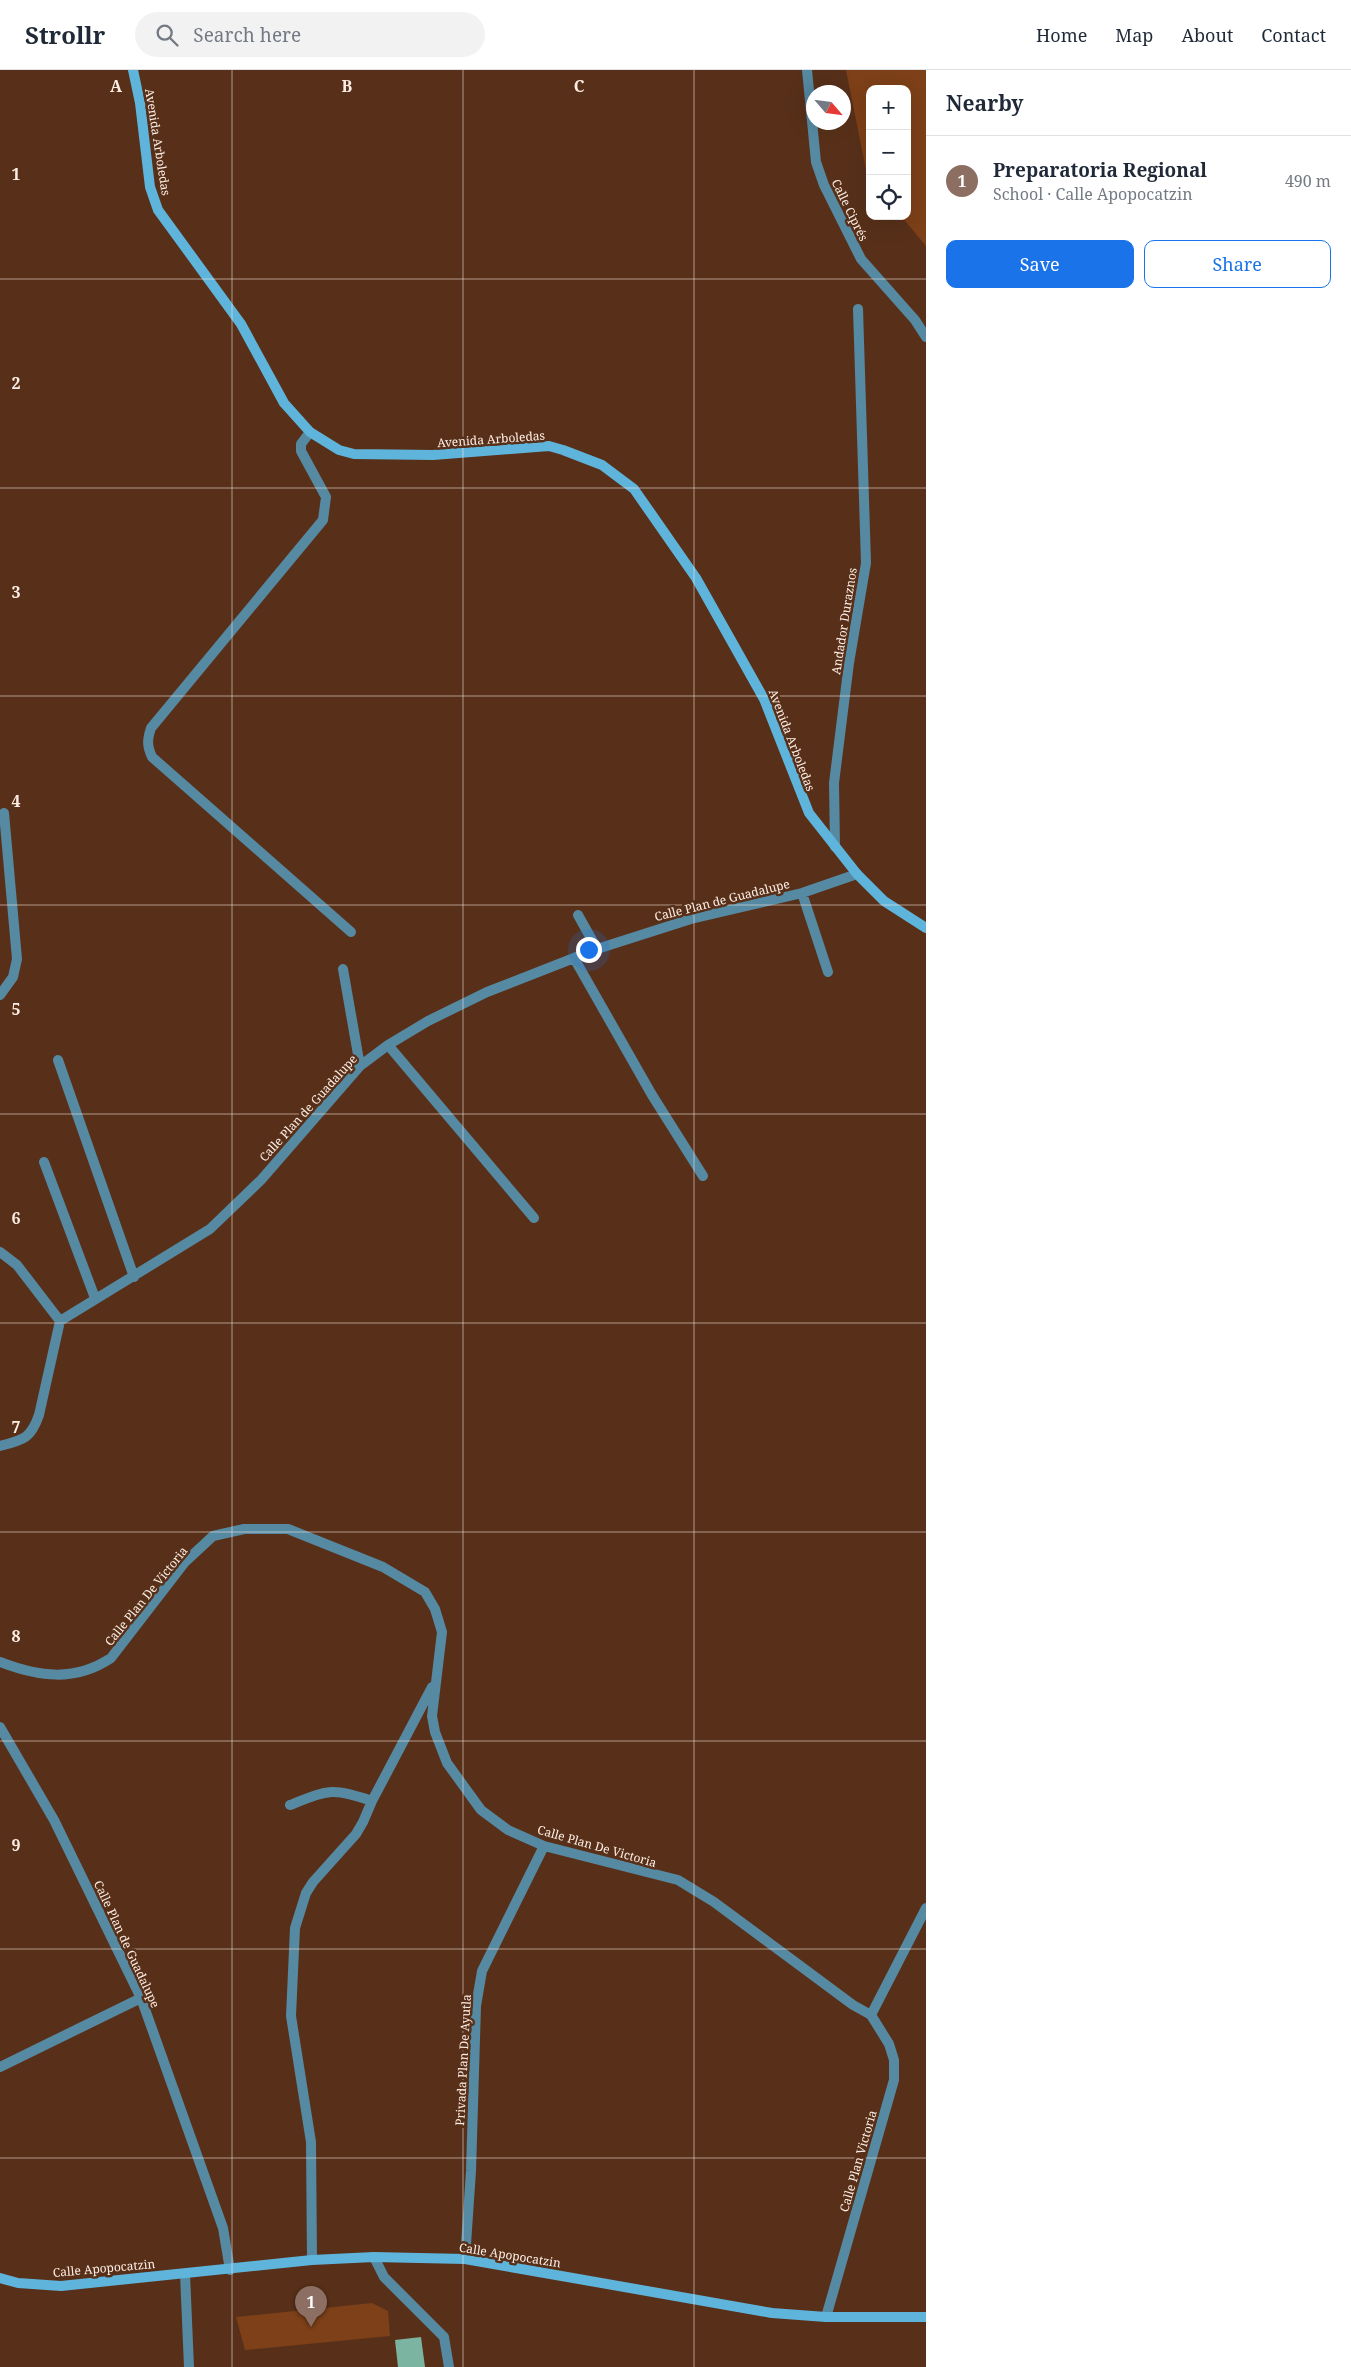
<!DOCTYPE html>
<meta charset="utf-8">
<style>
:root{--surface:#fff;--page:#f2f2f3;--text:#1f2937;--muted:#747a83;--line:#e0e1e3;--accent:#1a73e8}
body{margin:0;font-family:"Noto Serif",serif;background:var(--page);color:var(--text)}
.controls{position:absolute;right:15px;top:15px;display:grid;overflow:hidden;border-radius:10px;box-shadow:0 5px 20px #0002}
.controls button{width:45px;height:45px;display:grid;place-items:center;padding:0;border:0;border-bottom:1px solid var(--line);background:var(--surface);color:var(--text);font:25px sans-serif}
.compass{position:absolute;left:806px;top:15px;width:45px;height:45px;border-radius:50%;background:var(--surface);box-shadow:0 5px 20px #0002;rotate:118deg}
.you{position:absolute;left:588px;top:879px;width:18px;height:18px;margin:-12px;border:4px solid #fff;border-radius:50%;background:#1a73e8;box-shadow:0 0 0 8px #1a73e833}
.badge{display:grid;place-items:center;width:32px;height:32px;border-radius:50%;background:var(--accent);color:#fff;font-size:16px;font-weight:700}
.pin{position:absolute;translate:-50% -41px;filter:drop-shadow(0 1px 2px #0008)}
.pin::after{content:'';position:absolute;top:26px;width:18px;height:15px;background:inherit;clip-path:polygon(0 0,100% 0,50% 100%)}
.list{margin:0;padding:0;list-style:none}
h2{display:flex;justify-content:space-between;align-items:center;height:65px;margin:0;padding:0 20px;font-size:21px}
h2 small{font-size:16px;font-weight:400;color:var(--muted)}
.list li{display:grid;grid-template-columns:32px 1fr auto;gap:15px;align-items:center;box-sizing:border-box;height:90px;padding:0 20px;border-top:1px solid var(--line)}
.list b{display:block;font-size:19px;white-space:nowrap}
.list p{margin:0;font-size:16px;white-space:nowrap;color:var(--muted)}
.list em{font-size:16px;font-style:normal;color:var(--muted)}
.actions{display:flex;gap:10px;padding:15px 20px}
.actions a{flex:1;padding:11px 0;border:1px solid var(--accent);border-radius:10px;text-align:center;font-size:18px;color:var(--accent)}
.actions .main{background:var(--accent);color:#fff}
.icon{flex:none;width:28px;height:28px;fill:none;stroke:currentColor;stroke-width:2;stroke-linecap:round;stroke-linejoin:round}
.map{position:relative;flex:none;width:926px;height:2297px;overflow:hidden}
header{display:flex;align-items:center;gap:30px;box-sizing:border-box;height:70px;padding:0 25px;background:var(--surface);border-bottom:1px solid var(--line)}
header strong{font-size:24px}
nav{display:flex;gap:28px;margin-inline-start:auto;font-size:18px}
.search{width:350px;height:45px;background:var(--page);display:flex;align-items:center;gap:12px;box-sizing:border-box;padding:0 18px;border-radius:28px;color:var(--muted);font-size:19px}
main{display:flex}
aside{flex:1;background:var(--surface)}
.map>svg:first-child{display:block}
.green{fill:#7d4018}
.building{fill:#7bb4a0}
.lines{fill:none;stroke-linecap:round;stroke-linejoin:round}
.service{stroke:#5689a2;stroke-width:10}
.minor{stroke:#5689a2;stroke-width:10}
.secondary{stroke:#5eb4db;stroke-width:10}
.grid{fill:none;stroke:#fdeee5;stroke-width:1;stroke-opacity:0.55}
.labels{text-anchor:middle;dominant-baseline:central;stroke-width:5;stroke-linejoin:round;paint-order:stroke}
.street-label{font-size:12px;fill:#fdeee5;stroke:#583019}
.grid-label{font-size:16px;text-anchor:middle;font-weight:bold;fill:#fdeee5;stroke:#583019;stroke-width:5;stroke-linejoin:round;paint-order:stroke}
</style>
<header>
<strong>Strollr</strong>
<div class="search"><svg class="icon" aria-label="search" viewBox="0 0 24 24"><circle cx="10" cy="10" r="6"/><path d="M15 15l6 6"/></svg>Search here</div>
<nav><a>Home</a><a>Map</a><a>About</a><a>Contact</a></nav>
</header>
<main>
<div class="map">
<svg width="926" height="2297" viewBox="0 0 926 2297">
<rect width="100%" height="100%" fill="#583019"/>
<path class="green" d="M846,0H926V176L901,146H907V19H870V109L867,105Z
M372,2233L388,2241L390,2266L245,2280L236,2247Z"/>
<path class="building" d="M421,2267L425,2297H398L395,2270Z"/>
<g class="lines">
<path class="service" d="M374,2187L384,2207L444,2267L449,2297
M185,2204L189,2297"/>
<path class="minor" d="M807,0L816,92L824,115L861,189L915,250L926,267
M310,362L301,374V381L326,427L323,450L151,658C147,670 147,676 152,687L351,862
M835,777L834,713L849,593L866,493L858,239
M802,823L828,902
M578,845L597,879
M574,888L652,1025L703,1106
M343,899L360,996
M0,925L13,907L17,889L4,743
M388,975L534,1148
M58,990L134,1207
M44,1092L95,1228
M0,1182L17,1195L60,1251
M0,1376C24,1370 31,1368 39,1345L60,1251L210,1159L261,1110L360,996L388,975L428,951L487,922L597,879L691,849L802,823L857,804
M0,1592C39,1607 75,1612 111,1588L185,1492L213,1466L244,1459H288L383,1497L425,1522L435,1539L442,1562L432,1646L435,1662L447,1693L481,1740L508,1760L544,1776L678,1810L714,1832L853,1935L871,1945L889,1974L894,1990V2010L826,2247
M0,1657L54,1750L141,1928L223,2158L230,2200
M290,1735C328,1720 332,1717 372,1731
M871,1945L926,1838
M0,1997L141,1928
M465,2189L471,2101L476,1936L482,1901L544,1776
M312,2190L311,2072L291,1946L295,1858L306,1823L313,1812L356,1764L363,1752L372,1731L432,1617"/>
<path class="secondary" d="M133,0L140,33L150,117L158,140L241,254L284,333L310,362L339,380L354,384L433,385L549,376L563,380L602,395L634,419L696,508L764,629L809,743L857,804L884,831L926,858
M0,2208L18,2213L61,2216L312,2190L374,2187L465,2189L772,2243L826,2247H926"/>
</g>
<path class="grid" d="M232,0V2297M463,0V2297M694,0V2297M0,209H926M0,418H926M0,626H926M0,835H926M0,1044H926M0,1253H926M0,1462H926M0,1671H926M0,1879H926M0,2088H926"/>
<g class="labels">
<g class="street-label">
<text transform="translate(158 72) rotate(81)">Avenida Arboledas</text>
<text transform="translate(850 140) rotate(64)">Calle Ciprés</text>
<text transform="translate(491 369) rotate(-4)">Avenida Arboledas</text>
<text transform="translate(844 551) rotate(-81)">Andador Duraznos</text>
<text transform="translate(792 670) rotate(69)">Avenida Arboledas</text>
<text transform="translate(722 830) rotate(-14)">Calle Plan de Guadalupe</text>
<text transform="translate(308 1038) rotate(-48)">Calle Plan de Guadalupe</text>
<text transform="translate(146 1526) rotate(-51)">Calle Plan De Victoria</text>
<text transform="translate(597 1776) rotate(16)">Calle Plan De Victoria</text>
<text transform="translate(127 1874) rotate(65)">Calle Plan de Guadalupe</text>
<text transform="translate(463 1990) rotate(-87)">Privada Plan De Ayutla</text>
<text transform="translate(858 2091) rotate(-74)">Calle Plan Victoria</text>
<text transform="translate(510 2185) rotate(9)">Calle Apopocatzin</text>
<text transform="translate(104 2198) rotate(-5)">Calle Apopocatzin</text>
</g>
</g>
<g class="grid-label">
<text x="116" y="22">A</text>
<text x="347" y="22">B</text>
<text x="579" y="22">C</text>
<text x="16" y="110">1</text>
<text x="16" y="319">2</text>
<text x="16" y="528">3</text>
<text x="16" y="737">4</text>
<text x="16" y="945">5</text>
<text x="16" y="1154">6</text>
<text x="16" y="1363">7</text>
<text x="16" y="1572">8</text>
<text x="16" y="1781">9</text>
</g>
</svg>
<div class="controls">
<button>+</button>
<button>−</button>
<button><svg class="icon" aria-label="locate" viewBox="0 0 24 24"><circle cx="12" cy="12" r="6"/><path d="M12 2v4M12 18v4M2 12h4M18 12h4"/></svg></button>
</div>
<svg class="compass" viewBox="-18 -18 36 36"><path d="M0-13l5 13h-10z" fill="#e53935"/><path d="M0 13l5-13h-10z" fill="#747a83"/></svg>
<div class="you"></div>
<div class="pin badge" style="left:311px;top:2257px;background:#8d6e63">1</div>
</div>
<aside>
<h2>Nearby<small></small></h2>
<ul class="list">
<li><span class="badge" style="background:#8d6e63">1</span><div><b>Preparatoria Regional</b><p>School · Calle Apopocatzin</p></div><em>490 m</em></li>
</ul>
<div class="actions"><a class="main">Save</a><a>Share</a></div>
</aside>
</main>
